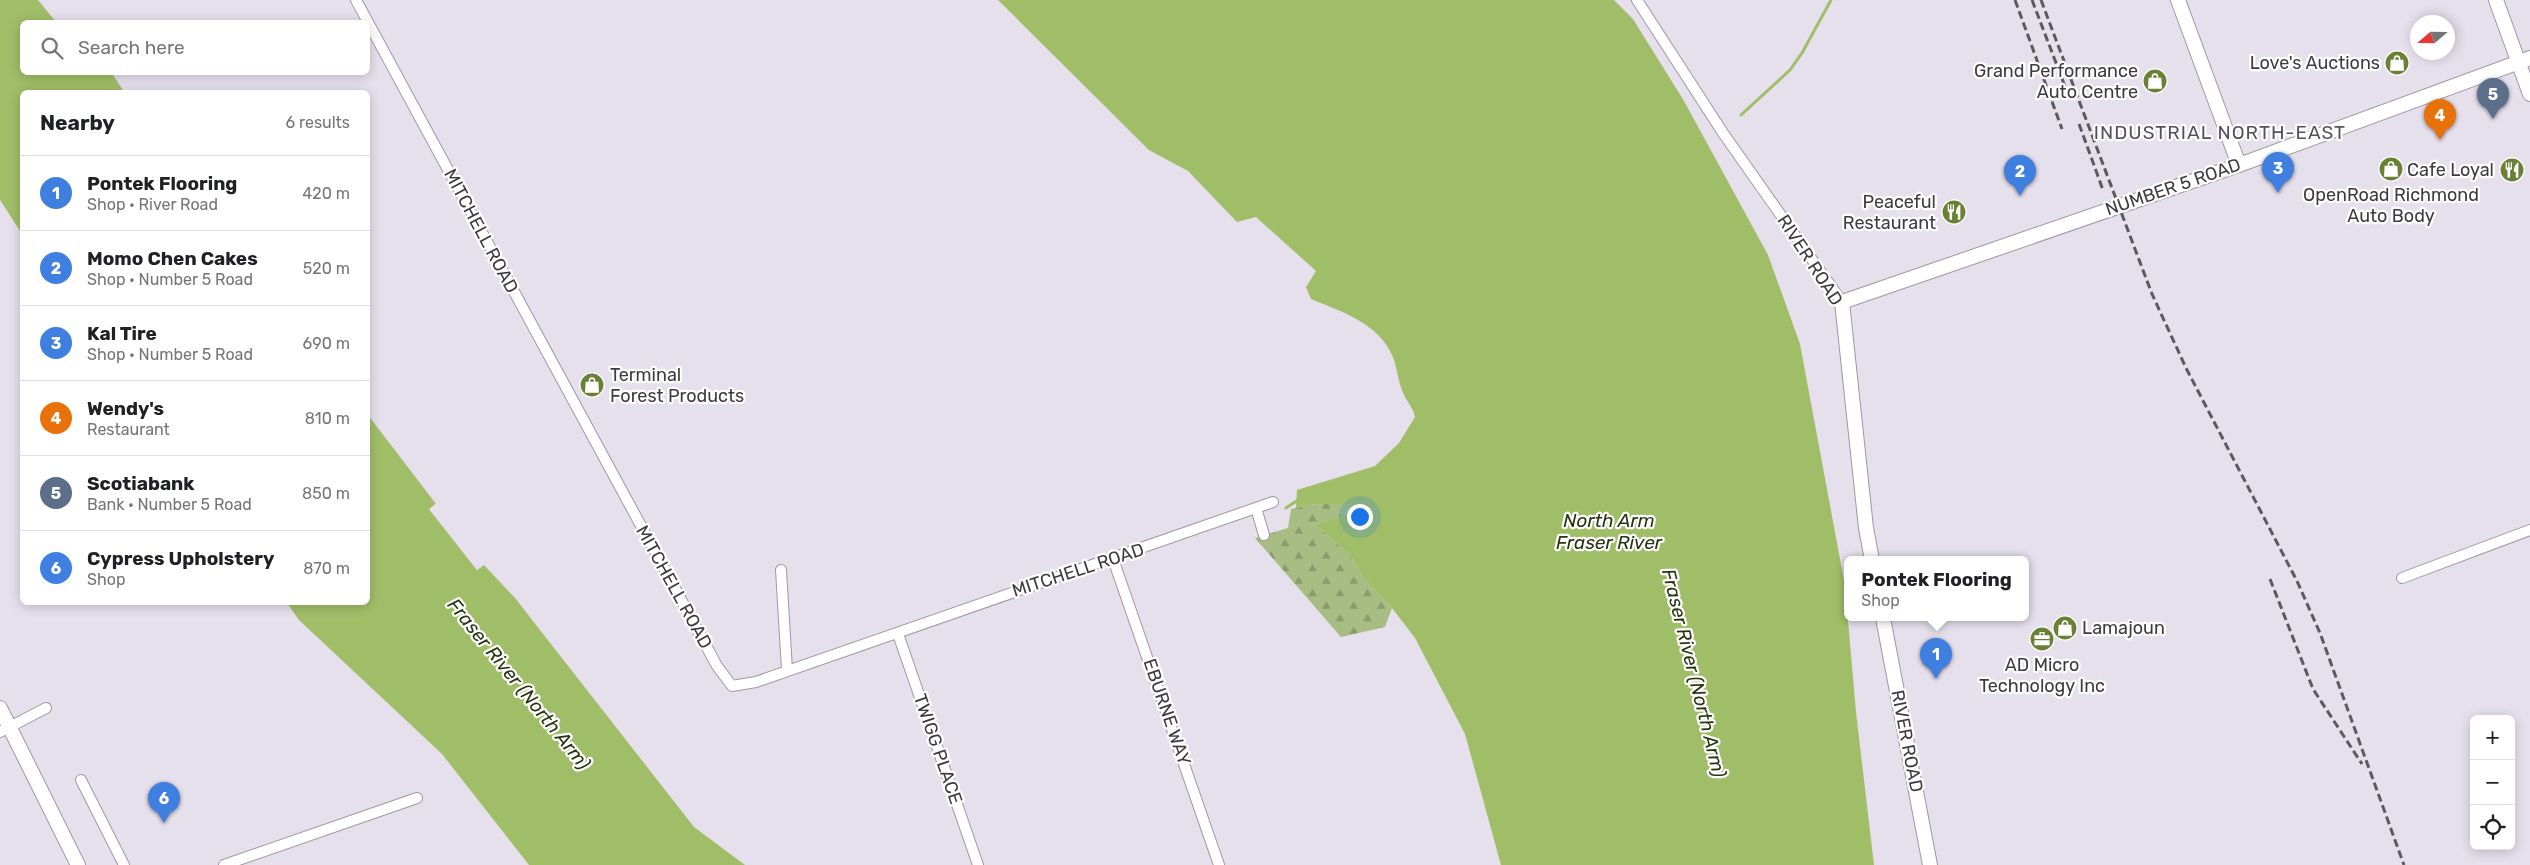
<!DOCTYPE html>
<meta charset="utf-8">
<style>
:root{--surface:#fff;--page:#f6f6f6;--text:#202124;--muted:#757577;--line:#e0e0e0;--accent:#ea580c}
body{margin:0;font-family:Rubik,sans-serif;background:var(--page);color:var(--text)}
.controls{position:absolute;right:15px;bottom:15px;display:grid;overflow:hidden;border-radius:8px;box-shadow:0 2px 12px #0003}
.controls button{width:45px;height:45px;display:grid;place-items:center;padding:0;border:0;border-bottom:1px solid var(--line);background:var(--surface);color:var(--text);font:25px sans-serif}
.compass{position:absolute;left:2410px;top:15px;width:45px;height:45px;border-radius:50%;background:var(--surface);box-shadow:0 2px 12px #0003;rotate:250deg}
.you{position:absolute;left:1359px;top:516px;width:18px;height:18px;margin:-12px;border:4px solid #fff;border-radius:50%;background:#1a73e8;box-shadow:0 0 0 8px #1a73e833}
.badge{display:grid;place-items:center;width:32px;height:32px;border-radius:50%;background:var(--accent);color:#fff;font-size:16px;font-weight:700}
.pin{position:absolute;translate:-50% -41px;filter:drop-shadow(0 1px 2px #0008)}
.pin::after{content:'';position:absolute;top:26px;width:18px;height:15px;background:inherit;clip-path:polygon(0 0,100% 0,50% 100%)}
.popup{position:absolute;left:1844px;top:556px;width:185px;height:65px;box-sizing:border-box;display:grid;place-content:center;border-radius:8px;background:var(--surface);filter:drop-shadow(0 1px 4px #0005);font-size:16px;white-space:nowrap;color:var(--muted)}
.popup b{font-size:19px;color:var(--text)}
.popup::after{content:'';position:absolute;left:50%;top:100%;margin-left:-10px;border:10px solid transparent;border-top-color:var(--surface)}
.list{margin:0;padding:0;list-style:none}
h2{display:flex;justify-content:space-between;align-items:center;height:65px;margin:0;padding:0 20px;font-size:21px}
h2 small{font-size:16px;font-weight:400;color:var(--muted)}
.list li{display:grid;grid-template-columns:32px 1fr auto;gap:15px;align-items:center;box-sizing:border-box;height:75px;padding:0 20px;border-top:1px solid var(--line)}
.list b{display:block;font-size:19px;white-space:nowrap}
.list p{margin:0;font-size:16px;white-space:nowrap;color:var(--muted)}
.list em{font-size:16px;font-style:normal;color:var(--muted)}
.icon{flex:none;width:28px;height:28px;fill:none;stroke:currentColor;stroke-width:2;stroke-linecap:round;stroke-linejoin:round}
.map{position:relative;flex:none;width:2530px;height:865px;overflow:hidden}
.search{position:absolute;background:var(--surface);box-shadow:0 2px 12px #0003;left:20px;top:20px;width:350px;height:55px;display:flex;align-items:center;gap:12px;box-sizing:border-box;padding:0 18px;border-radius:8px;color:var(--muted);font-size:19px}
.panel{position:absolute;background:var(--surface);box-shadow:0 2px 12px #0003;left:20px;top:90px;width:350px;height:515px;border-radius:8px}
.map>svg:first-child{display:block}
.forest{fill:url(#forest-firs)}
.water{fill:#a0be68}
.pier{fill:#e6dfec}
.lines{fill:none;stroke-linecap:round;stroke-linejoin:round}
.stream{stroke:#a0be68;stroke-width:3}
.street-casing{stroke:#9e97a4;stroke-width:12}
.secondary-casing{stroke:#9e97a4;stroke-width:16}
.street{stroke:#fff;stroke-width:10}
.secondary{stroke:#fff;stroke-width:14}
.rail{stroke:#5c5960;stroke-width:3;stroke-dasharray:8 4;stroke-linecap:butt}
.labels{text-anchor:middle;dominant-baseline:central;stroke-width:4.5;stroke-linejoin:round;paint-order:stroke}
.poi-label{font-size:18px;fill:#3d3a40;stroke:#fff;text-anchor:end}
.street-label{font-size:18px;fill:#3d3a40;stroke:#fff}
.neighbourhood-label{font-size:19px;letter-spacing:1px;fill:#57505c;stroke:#fff}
.water-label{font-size:19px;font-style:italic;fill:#293410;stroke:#fff}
</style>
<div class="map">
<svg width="2530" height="865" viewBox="0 0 2530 865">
<defs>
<pattern id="forest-firs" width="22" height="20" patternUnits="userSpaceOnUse" patternTransform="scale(1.25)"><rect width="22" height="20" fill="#a8bd84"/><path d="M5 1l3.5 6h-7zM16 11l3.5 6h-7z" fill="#8a9b6d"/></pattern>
</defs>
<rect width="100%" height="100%" fill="#e6dfec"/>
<path class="forest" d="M1315,504H1349L1351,507L1346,514L1315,525L1349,554L1366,581L1392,608L1385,627L1341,637L1255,538L1288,528L1291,509Z"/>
<path class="water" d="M0,0H38L56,22H22V72L112,73L124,92H22V234L0,200Z
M998,0H1614L1633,19L1684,101L1768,255L1800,344L1845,586L1856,712L1874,865H1501L1465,734L1415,638L1392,608L1366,581L1349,554L1315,525L1346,514L1351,507L1349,504H1315L1296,508L1297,490L1375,466L1399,443L1415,417C1414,408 1405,400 1402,390C1398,380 1397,368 1393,357C1379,323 1342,312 1311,299L1306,287L1316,271L1256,217L1237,222L1188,171L1149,150Z
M368,415L436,504L430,510L477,570L484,565L515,598L694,827L745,865H529L442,754L299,620L287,603L368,602Z"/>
<path class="pier" d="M438,502V505L433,510L478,567L483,562L486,563L477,570L429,509Z"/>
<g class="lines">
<path class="stream" d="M1741,115L1790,70L1802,53L1831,0
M1286,508L1298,500"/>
<defs>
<path id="street" d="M356,0L717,666L732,686L756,682L1273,502
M1637,0L1723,133L1842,302
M1256,508L1264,535
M1113,559L1219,865
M781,570L787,670
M2402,578L2530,530
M898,634L978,865
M0,732L46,708
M81,780L124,865
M224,865L417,798"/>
<path id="secondary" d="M2178,0L2239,165
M2496,0L2530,94
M1872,560L1866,528L1842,302L2239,165L2530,58
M1883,618L1930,865
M0,708L78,865"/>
</defs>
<use href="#street" class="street-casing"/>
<use href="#secondary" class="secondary-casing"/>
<use href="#street" class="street"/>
<use href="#secondary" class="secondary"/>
<path class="rail" d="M2015,0L2062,129
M2032,0L2066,89
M2041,0L2152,294L2186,368L2297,581L2320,633L2404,865
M2079,124L2103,190
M2270,579L2313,689L2362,764"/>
</g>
<defs>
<symbol id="shop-disc" viewBox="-11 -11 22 22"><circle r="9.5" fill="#688134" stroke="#fff"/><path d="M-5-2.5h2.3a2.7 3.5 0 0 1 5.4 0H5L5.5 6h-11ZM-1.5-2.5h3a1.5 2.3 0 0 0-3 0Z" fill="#fff"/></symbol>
<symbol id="restaurant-disc" viewBox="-11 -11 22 22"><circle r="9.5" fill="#688134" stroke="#fff"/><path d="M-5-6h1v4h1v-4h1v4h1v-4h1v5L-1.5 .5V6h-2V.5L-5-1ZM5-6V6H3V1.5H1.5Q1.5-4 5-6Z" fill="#fff"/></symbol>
<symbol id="office-disc" viewBox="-11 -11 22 22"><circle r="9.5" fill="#688134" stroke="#fff"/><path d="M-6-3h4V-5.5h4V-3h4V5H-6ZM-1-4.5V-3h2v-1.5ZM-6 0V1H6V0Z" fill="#fff"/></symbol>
</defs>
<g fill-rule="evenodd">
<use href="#shop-disc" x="2383" y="49" width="28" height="28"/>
<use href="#shop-disc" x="2141" y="67" width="28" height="28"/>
<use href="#shop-disc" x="2377" y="155" width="28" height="28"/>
<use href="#restaurant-disc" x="2498" y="156" width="28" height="28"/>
<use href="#restaurant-disc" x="1940" y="198" width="28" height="28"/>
<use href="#shop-disc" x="578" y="371" width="28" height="28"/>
<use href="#shop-disc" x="2051" y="614" width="28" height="28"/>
<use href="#office-disc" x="2028" y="625" width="28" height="28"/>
</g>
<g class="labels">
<g class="poi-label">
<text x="2380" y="63">Love's Auctions</text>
<text x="2138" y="71">Grand Performance<tspan x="2138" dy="21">Auto Centre</tspan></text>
<text x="2494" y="170">Cafe Loyal</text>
<text x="2391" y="195" text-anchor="middle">OpenRoad Richmond<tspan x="2391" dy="21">Auto Body</tspan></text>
<text x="1936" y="202">Peaceful<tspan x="1936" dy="21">Restaurant</tspan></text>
<text x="610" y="375" text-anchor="start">Terminal<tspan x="610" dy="21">Forest Products</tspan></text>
<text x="2082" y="628" text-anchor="start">Lamajoun</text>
<text x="2042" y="665" text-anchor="middle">AD Micro<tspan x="2042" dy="21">Technology Inc</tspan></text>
</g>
<g class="street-label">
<text transform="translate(2173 187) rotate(-19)">NUMBER 5 ROAD</text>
<text transform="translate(481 231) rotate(62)">MITCHELL ROAD</text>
<text transform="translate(1810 260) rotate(57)">RIVER ROAD</text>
<text transform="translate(1078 570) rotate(-18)">MITCHELL ROAD</text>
<text transform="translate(674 587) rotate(61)">MITCHELL ROAD</text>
<text transform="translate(1167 712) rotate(71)">EBURNE WAY</text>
<text transform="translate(1907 741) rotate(79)">RIVER ROAD</text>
<text transform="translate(938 749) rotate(71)">TWIGG PLACE</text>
</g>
<g class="neighbourhood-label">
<text x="2220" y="132">INDUSTRIAL NORTH-EAST</text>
</g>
<g class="water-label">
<text x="1609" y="520">North Arm<tspan x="1609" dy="22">Fraser River</tspan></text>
<text transform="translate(1694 673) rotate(76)">Fraser River (North Arm)</text>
<text transform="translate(519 684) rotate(51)">Fraser River (North Arm)</text>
</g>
</g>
</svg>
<div class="controls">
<button>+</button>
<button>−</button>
<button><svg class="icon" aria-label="locate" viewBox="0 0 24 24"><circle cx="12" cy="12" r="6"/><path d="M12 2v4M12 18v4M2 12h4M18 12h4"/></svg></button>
</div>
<svg class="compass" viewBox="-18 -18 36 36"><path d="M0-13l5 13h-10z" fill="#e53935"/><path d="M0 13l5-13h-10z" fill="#757577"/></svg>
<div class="you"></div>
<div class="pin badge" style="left:1936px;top:679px;background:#3f7fe0">1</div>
<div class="popup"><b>Pontek Flooring</b>Shop</div>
<div class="pin badge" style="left:2020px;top:196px;background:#3f7fe0">2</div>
<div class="pin badge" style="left:2278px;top:193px;background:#3f7fe0">3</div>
<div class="pin badge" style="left:2440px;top:140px;background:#e8710a">4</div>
<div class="pin badge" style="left:2493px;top:119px;background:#5c6f8a">5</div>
<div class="pin badge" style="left:164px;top:823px;background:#3f7fe0">6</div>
<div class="search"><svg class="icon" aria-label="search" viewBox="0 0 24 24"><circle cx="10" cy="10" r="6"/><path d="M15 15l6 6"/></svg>Search here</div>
<section class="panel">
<h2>Nearby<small>6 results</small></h2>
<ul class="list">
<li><span class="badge" style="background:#3f7fe0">1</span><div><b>Pontek Flooring</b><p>Shop · River Road</p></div><em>420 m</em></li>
<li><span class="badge" style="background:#3f7fe0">2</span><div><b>Momo Chen Cakes</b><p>Shop · Number 5 Road</p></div><em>520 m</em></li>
<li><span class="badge" style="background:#3f7fe0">3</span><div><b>Kal Tire</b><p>Shop · Number 5 Road</p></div><em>690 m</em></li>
<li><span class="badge" style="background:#e8710a">4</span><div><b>Wendy's</b><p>Restaurant</p></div><em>810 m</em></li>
<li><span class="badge" style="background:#5c6f8a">5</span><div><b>Scotiabank</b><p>Bank · Number 5 Road</p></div><em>850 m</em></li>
<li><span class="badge" style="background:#3f7fe0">6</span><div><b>Cypress Upholstery</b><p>Shop</p></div><em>870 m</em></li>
</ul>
</section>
</div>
